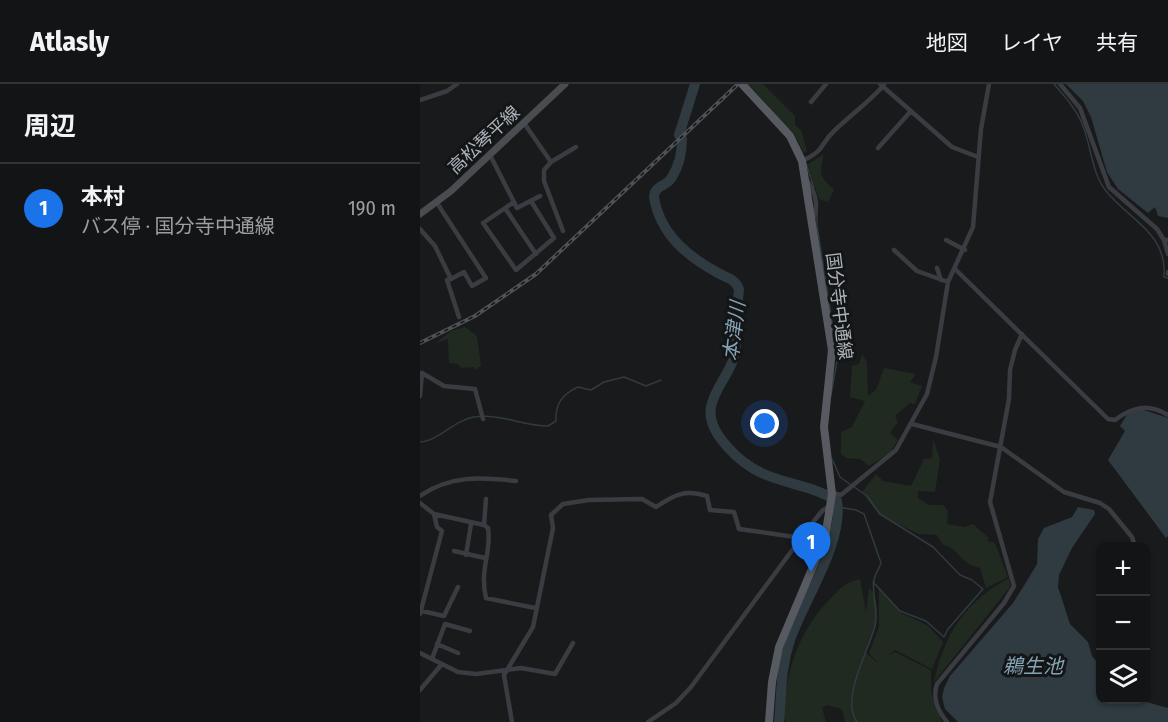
<!DOCTYPE html>
<html lang="ja">
<meta charset="utf-8">
<style>
:root{--surface:#131415;--page:#202122;--text:#f1f3f6;--muted:#9d9ea0;--line:#323334;--accent:#1a73e8}
body{margin:0;font-family:"Fira Sans Condensed","Noto Sans JP",sans-serif;background:var(--page);color:var(--text)}
.controls{position:absolute;right:18px;bottom:18px;display:grid;overflow:hidden;border-radius:12px;box-shadow:0 2px 4px #0004}
.controls button{width:54px;height:54px;display:grid;place-items:center;padding:0;border:0;border-bottom:2px solid var(--line);background:var(--surface);color:var(--text);font:30px sans-serif}
.you{position:absolute;left:345px;top:340px;width:21px;height:21px;margin:-15px;border:4px solid #fff;border-radius:50%;background:#1a73e8;box-shadow:0 0 0 9px #1a73e833}
.badge{display:grid;place-items:center;width:39px;height:39px;border-radius:50%;background:var(--accent);color:#fff;font-size:20px;font-weight:700}
.pin{position:absolute;translate:-50% -50px;filter:drop-shadow(0 2px 3px #0008)}
.pin::after{content:'';position:absolute;top:32px;width:21px;height:18px;background:inherit;clip-path:polygon(0 0,100% 0,50% 100%)}
.list{margin:0;padding:0;list-style:none}
h2{display:flex;justify-content:space-between;align-items:center;height:78px;margin:0;padding:0 24px;font-size:26px}
h2 small{font-size:20px;font-weight:400;color:var(--muted)}
.list li{display:grid;grid-template-columns:39px 1fr auto;gap:18px;align-items:center;box-sizing:border-box;height:90px;padding:0 24px;border-top:2px solid var(--line)}
.list b{display:block;font-size:22px;white-space:nowrap}
.list p{margin:0;font-size:20px;white-space:nowrap;color:var(--muted)}
.list em{font-size:20px;font-style:normal;color:var(--muted)}
.icon{flex:none;width:33px;height:33px;fill:none;stroke:currentColor;stroke-width:2;stroke-linecap:round;stroke-linejoin:round}
.map{position:relative;flex:none;width:748px;height:638px;overflow:hidden}
header{display:flex;align-items:center;gap:36px;box-sizing:border-box;height:84px;padding:0 30px;background:var(--surface);border-bottom:2px solid var(--line)}
header strong{font-size:28px}
nav{display:flex;gap:33px;margin-inline-start:auto;font-size:21px}
main{display:flex}
aside{flex:1;background:var(--surface)}
.map>svg:first-child{display:block}
.green{fill:#212a21}
.water{fill:#2f3b40}
.lines{fill:none;stroke-linecap:round;stroke-linejoin:round}
.stream{stroke:#2f3b40;stroke-width:1.5}
.river{stroke:#2f3b40;stroke-width:10}
.minor{stroke:#3a3c41;stroke-width:4.5}
.secondary{stroke:#494c51;stroke-width:7}
.primary{stroke:#575a60;stroke-width:8}
.rail-casing{stroke:#4e5156;stroke-width:4}
.rail{stroke:#141517;stroke-width:1.5;stroke-dasharray:4.5;stroke-linecap:butt}
.labels{text-anchor:middle;dominant-baseline:central;stroke-width:6;stroke-linejoin:round;paint-order:stroke}
.street-label{font-size:18px;fill:#acb3bb;stroke:#141517}
.water-label{font-size:20px;font-style:italic;fill:#84a4b5;stroke:#141517}
</style>
<header>
<strong>Atlasly</strong>
<nav><a>地図</a><a>レイヤ</a><a>共有</a></nav>
</header>
<main>
<aside>
<h2>周辺<small></small></h2>
<ul class="list">
<li><span class="badge">1</span><div><b>本村</b><p>バス停 · 国分寺中通線</p></div><em>190 m</em></li>
</ul>
</aside>
<div class="map">
<svg width="748" height="638" viewBox="0 0 748 638">
<rect width="100%" height="100%" fill="#191a1c"/>
<path class="green" d="M328,0H343L375,32V41L381,46L387,67L384,69L374,50Z
M404,70C399,91 399,91 414,106L408,118L399,115L388,80Z
M45,243L57,252L61,282L55,286L54,283L41,284L38,280L29,279L28,255L16,259L31,247Z
M442,270L447,278L448,312L456,306L464,284L496,290L490,298L502,302L495,320L490,319L475,332L478,338L470,349L478,356L470,369L449,382L440,375L426,374L421,370V348L432,343L445,317L430,313L432,282L439,280Z
M513,355L520,375L515,408L498,407V414L509,421H523L528,427L527,440L544,443L553,440L569,454L567,457L575,459L588,493L566,504L560,484C538,479 539,463 523,461L517,451L499,450L459,431L442,408L456,390L463,397L491,402L504,375L512,374Z
M589,494L590,503L514,598C524,550 546,517 589,494Z
M440,495L446,528L449,503C464,521 454,550 446,569L459,580L449,569L459,543V503L481,529L507,541L523,558L512,585L475,566L468,572L475,568L511,586V608L522,638H425L422,625L407,621L402,624L406,638H366L363,635C366,588 377,549 410,515C421,504 424,499 440,495Z"/>
<path class="water" d="M646,0H748V134L738,132L735,123L728,129L698,105L687,88L671,33L663,17Z
M721,325L748,334V452L746,454L688,376L705,347L700,342L708,329Z
M658,423L674,426L675,430L652,464L639,491L638,503L650,540L668,558L672,572L680,582V616H719L748,624V638H538L525,625L522,613L524,604L530,592L593,519L605,500L617,480L618,455L624,444L652,433Z"/>
<g class="lines">
<path class="stream" d="M634,0C645,13 657,26 663,42C671,62 672,90 686,107C708,135 748,149 744,193L748,194
M349,24L368,45
M379,62L382,69
M386,79L394,103
M397,129V141L416,264L417,277L411,311
M0,358C19,357 34,336 54,333C78,329 104,342 128,342L136,337C135,319 143,310 158,303L171,306L184,298L204,293L226,302L241,296
M412,375L420,393L447,412L460,430L513,463L540,491L552,496L563,505L528,545L524,553L506,537L480,527L453,498
M418,423L436,426L444,430L461,479C459,485 455,490 454,496C451,509 459,526 455,542C449,566 420,615 437,638"/>
<path class="river" d="M275,0L259,51L262,55C262,68 259,82 252,93C247,103 235,100 234,113C240,150 267,172 298,189C307,194 315,195 319,205C316,228 319,251 314,273C309,291 294,305 291,323C286,349 322,381 344,390C369,401 394,402 417,417C424,458 384,516 370,556C360,587 362,607 359,638"/>
<path class="minor" d="M460,0L532,63L558,73
M640,0L660,24L689,103L737,145L744,156H748
M0,16L27,7L37,0
M391,18L406,0
M104,39L131,78
M458,64L491,27
M70,71L97,124L120,112
M382,77C407,65 399,61 415,46C432,30 449,18 464,1
M387,96C395,107 400,124 392,136
M94,118L63,139L96,186L134,154L111,117
M17,119L66,194L52,202L44,188L31,195
M85,124L116,170
M0,145L15,162L31,195L27,196L39,233
M143,147L124,97V86L131,78L156,63
M526,156L545,166
M744,156L748,170
M474,166L497,187L528,198
M517,184L521,196
M535,185L688,335L695,336C712,323 728,319 748,331
M748,188V190
M2,289L24,302L55,305L63,335
M0,312L2,289
M492,340L581,363L644,408L680,419L689,425L712,453L715,462
M412,409L421,411L476,366L507,310L516,273L528,198L553,143L561,45L569,0
M0,412C30,391 61,393 96,397
M66,415L64,441L68,444C72,470 59,484 66,514L115,524
M0,419L14,430L17,443L22,447L0,530
M14,430L64,441
M34,467L65,474
M46,471L51,440
M2,527L24,532L38,503
M17,560L38,569
M0,569L38,588L56,590L101,584L135,590L153,559
M12,575L25,540L50,547
M0,606L22,580
M92,638L84,591L113,543L133,444L131,431L143,420L169,416L222,415L236,423C254,411 265,405 287,412L290,426L314,428L319,445L382,454
M228,638L256,619L271,603L390,442L402,427L410,422
M527,638C518,627 512,615 517,600L584,519L594,502L570,418L589,315L590,286L595,266L602,250"/>
<path class="secondary" d="M0,130L31,107L145,0"/>
<path class="primary" d="M322,0L370,52L382,77L412,266L404,343L412,410L405,454L359,563L352,598L349,638"/>
<defs>
<path id="rail" d="M0,259L55,232L116,190L318,0"/>
</defs>
<use href="#rail" class="rail-casing"/>
<use href="#rail" class="rail"/>
</g>
<g class="labels">
<g class="street-label">
<text transform="translate(64 56) rotate(-43)">高松琴平線</text>
<text transform="translate(419 222) rotate(83)">国分寺中通線</text>
</g>
<g class="water-label">
<text transform="translate(314 247) rotate(-83)">本津川</text>
<text x="613" y="582">鵜生池</text>
</g>
</g>
</svg>
<div class="controls">
<button>+</button>
<button>−</button>
<button><svg class="icon" aria-label="layers" viewBox="0 0 24 24"><path d="M12 4l9 5-9 5-9-5zM3 14l9 5 9-5"/></svg></button>
</div>
<div class="you"></div>
<div class="pin badge" style="left:391px;top:488px">1</div>
</div>
</main>
